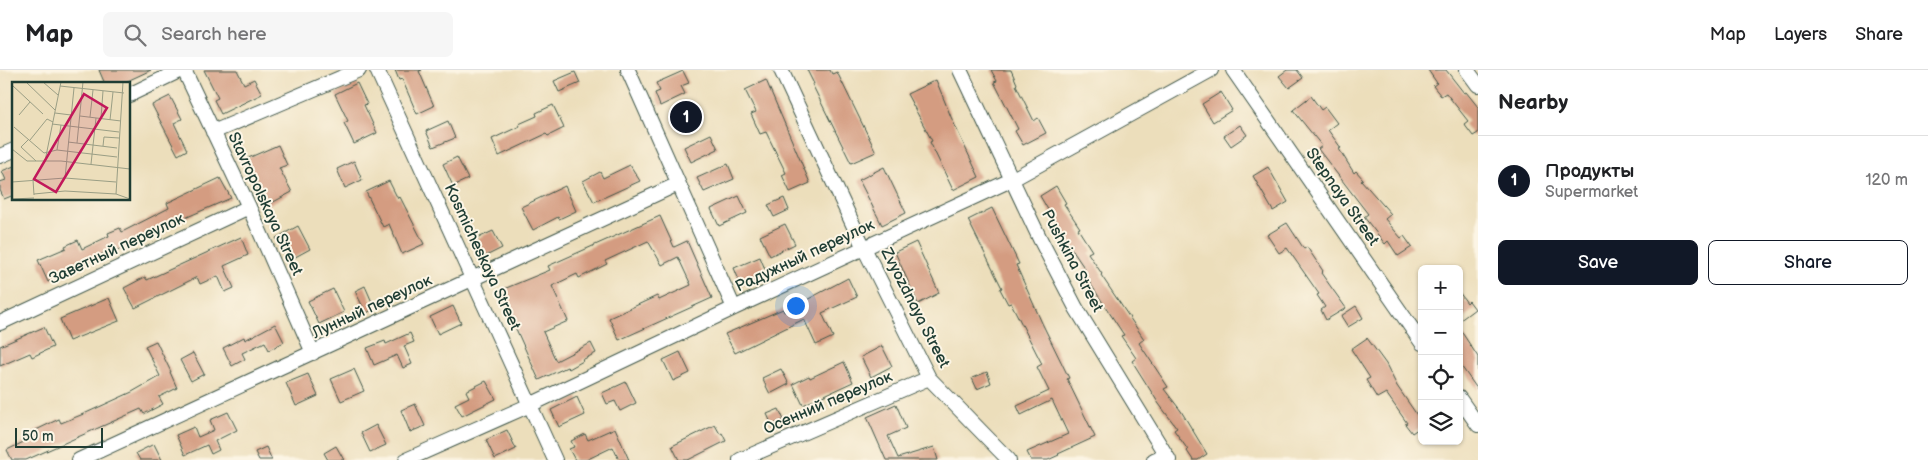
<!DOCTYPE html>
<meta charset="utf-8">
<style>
:root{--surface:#fff;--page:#f6f6f6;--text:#202124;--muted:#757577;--line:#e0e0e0;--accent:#111827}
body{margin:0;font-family:"Balsamiq Sans",sans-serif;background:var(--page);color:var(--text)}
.controls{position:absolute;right:15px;bottom:15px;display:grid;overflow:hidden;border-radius:8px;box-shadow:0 1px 4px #0004}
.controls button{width:45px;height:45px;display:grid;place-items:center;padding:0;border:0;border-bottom:1px solid var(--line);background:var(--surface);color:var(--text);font:25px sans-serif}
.scale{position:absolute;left:15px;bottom:12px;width:88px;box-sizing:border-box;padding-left:5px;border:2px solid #1f3d34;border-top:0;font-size:14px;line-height:18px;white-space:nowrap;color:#1f3d34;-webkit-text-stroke:4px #fcf5e5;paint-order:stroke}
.you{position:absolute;left:795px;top:235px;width:18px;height:18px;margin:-12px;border:4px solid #fff;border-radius:50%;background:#1a73e8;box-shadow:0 0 0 8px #1a73e833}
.badge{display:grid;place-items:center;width:32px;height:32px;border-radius:50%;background:var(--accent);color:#fff;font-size:16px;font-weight:700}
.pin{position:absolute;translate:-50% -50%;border:2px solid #fff;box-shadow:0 1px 5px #0006}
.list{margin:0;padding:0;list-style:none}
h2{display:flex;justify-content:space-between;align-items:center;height:65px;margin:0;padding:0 20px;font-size:21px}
h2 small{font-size:16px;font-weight:400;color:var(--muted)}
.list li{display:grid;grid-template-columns:32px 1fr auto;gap:15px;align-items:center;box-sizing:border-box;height:90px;padding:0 20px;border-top:1px solid var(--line)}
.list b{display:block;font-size:19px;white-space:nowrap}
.list p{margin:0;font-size:16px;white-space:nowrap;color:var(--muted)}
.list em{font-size:16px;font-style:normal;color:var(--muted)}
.actions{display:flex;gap:10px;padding:15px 20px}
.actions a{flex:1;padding:11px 0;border:1px solid var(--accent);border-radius:8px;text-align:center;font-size:18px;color:var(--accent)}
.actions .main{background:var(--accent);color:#fff}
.icon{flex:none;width:28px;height:28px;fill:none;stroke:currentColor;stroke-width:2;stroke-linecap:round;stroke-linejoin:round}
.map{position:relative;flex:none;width:1478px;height:390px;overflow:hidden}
header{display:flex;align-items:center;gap:30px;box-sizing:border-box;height:70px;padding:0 25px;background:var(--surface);border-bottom:1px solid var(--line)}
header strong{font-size:24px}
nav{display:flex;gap:28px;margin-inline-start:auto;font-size:18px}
.search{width:350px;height:45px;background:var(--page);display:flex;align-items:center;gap:12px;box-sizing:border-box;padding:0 18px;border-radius:8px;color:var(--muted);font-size:19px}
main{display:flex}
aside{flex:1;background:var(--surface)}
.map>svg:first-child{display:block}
.building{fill:#d49c81}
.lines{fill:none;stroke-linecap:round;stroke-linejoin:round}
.minor-casing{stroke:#3e5548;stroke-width:16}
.minor{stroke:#fff;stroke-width:14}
.labels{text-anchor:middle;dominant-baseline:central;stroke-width:4;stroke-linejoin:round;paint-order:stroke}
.street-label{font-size:16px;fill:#1f3d34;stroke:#fcf5e5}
.inset-road{fill:none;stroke:#9a9e85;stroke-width:1}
.view{fill:#c2185b;fill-opacity:0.15;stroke:#c2185b;stroke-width:2.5}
.inset-edge{fill:none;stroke:#1f3d34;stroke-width:2.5}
</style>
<header>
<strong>Map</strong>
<div class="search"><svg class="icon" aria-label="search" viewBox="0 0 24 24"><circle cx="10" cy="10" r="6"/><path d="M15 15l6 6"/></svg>Search here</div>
<nav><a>Map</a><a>Layers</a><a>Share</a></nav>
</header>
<main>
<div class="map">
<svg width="1478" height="390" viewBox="0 0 1478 390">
<rect width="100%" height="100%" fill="#fcf5e5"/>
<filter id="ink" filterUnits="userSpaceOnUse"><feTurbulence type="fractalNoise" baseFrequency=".02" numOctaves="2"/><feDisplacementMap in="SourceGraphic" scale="10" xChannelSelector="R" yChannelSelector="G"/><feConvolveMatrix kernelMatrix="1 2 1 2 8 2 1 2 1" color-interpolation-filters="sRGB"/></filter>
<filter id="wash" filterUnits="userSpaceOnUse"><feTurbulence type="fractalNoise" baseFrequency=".0096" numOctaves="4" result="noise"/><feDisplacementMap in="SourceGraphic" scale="20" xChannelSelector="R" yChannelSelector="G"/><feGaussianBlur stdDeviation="1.12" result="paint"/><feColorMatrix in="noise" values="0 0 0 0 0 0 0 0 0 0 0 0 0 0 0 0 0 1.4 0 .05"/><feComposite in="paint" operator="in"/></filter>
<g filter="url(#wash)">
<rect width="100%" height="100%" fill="#ecdebb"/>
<g id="blocks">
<path class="building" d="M99,0H151L121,14H105Z
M204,0H237L244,14L254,9L262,24L221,44L214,30L218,28Z
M395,0H422L419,1L434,36L417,44L402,9L399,10Z
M807,0H830L832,4L837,2L876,82L851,93L812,14H814Z
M991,0H1011L1017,14L1016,15L1034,51L1038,48L1046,63L1023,75L1015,61L1018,59L994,12L997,11Z
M1287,0H1297L1303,8L1289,18L1279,6Z
M1428,0H1446L1464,23L1466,22L1478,37V63L1473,66L1464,54L1468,51L1446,23L1441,26L1433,16L1437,13Z
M683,1L689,13L681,16L685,24L660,36L655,23L660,21L656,13Z
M575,2L580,13L559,22L554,11Z
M766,10L810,113L790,122L782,105L786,103L766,62L760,64L751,44L756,42L745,20Z
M936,10L951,47L979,107L953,120L930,72L932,71L907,24Z
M357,13L367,34L364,35L377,63L354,74L344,53L348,51L335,24Z
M1221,22L1232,40L1213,52L1202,34Z
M170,26L182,49L174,53L187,80L178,85L152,35Z
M1311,26L1321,40L1325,37L1337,53L1328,60L1341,78L1339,79L1354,103L1356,101L1363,109L1361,110L1391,144L1385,149L1401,168L1404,166L1412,177L1398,186L1388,171L1385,174L1364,147L1368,144L1318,79L1322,76L1293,40Z
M553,35L564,58L548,66L546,64L499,86L492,69L520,56L519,54L537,46L536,43Z
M448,51L455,68L433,77L426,61Z
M1240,55L1247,65L1231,76L1224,66Z
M711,64L718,79L691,92L684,77Z
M278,75L287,95L279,98L292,122L266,136L256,117L258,116L246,89Z
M457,87L468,109L453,116L443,94Z
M354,91L362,110L345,118L337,99Z
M728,94L734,109L704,122L697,108Z
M630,95L640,111L594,132L583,111L600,102L603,108Z
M14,96V125L4,129L0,120V112L6,110L2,101Z
M884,97L906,143L882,155L859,110Z
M1268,97L1288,132L1273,141L1253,106Z
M220,108L231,128L162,158L135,173L115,181L114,178L48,212L38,190L66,178L65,176L78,170L82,179L109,166L108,163L120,158L122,162L169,138L167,133Z
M389,111L398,129L400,127L424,174L402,184L389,154L383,157L366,122Z
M565,116L576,141L559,149L558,147L533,160L521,137Z
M1056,116L1066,133L1064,134L1080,158L1078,159L1092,181L1088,183L1102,204L1101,205L1144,269L1139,273L1168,317L1164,319L1181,341L1207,384L1198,390H1193L1187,381L1188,380L1174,360L1177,358L1159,334L1132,291L1136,288L1121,266L1124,265L1082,201L1085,199L1056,156L1057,155L1040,126Z
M739,126L747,143L719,156L711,139Z
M784,128L789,140L774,147L768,135Z
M992,138L1019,194L1016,195L1042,253L1069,308L1067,309L1095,367L1058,384L1059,385L1048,390H1031L1027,382L1068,364L1052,330L1021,345L1017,336L1049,321L1037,297L1042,294L1011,233L1008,234L1000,219L1002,218L968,150Z
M660,146L674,177L687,171L712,228L619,270L609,248L657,226L659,230L691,215L678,187L662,195L648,171L605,191L607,194L579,208L577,204L552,216L568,251L543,262L556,291L591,273L596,283L582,290L583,291L569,299L567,297L539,310L499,221L550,200L548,196Z
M1287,153L1304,179L1307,177L1323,201L1321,203L1346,238L1326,250L1321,240L1325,237L1317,225L1319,224L1287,178L1279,183L1267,165Z
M785,154L795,174L770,186L760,166Z
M298,156L310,179L288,191L276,168Z
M493,161L502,178L484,187L476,169Z
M241,167L248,185L224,196L234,218L225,222L218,206L200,214L197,207L135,238L124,218L145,207L147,210Z
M916,172L939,223L918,234L895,182Z
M760,187L767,204L741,215L734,198Z
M848,208L857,227L822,243L833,267L816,275L804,249L735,283L725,264L783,239L784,242Z
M365,216L375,239L366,243L355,221Z
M333,219L344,242L319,254L308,231Z
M1459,222L1467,233L1469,231L1475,239L1459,251Z
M109,228L119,251L69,271L60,249Z
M453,236L461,253L438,264L430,247Z
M1356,236L1363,248L1348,257L1341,246Z
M275,254L284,272L269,280L265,272L242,283L245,289L232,296L223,278L244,267L245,270Z
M44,257L53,277L32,287L30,283L0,296V276Z
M1459,258L1478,287V320L1459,293Z
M410,263L414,272L404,276L412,294L403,298L397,285L374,295L367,278L385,271L386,274Z
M1367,268L1386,294L1397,316L1417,345L1422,342V356L1412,363L1405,354L1407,353L1386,323L1377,328L1366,310L1370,308L1351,279Z
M156,271L171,302H170L177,318L159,327L163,334L144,344L141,339L26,390H12L7,380L36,366L34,361L59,349L61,353L86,343L132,322L160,306L145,276Z
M882,276L892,296L871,307L861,287Z
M680,282L690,303L673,311L663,290Z
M193,283L204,304L191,311L180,290Z
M844,292L853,312L803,335L793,314L809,306L810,308Z
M354,299L364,321L341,331L331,309Z
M781,299L789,314L770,324L762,308Z
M987,302L991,313L977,319L972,308Z
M308,304L318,326L296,336L286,313Z
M486,311L496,329L462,346L455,334L469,327L466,321Z
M626,312L636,333L620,341L615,331L607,334L602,323Z
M577,327L585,345L559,357L551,340Z
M415,334L425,356L410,362L401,340Z
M896,334L906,358L888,366L898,388L934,377L938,390H886L867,347Z
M779,339L784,350L772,355L767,344Z
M228,342L237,360L215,371L219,380L211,384L207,375L185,385L176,365L194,357L198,367L214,360L210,350Z
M376,355L386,375L370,382L361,363Z
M715,355L720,364L722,363L726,371L688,390H679L672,376Z
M615,358L629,390H619L613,377L586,390H575L569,379L574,377L571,371L585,364L588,370Z
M507,360L516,379L495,389L486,370Z
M154,374L162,390H140L136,383Z
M336,376L344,390H328L324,383Z
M266,377L272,390H259L255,382Z"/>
</g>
</g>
<g filter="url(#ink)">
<use href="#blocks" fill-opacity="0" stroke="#3e5548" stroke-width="1"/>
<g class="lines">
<defs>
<path id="minor" d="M184,0L249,137L313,283
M377,0L555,390
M628,0L734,238
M781,0L864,178L929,308L1009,390
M960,0L1040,169L1076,238L1169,390
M1233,0L1422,273
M1467,0L1478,15
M129,25L181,0
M213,62L359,0
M0,86L14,80
M0,253L249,137
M1459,328L1478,355
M79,390L678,114
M406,390L530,335L734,238L1011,110L1211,0
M740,390L929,308
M1154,390L1166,385"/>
</defs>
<use href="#minor" class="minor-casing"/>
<use href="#minor" class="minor"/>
</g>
</g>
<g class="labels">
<g class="street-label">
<text transform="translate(1342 127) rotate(55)">Stepnaya Street</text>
<text transform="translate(265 134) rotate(65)">Stavropolskaya Street</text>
<text transform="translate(117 179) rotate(-25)">Заветный переулок</text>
<text transform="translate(805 186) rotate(-25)">Радужный переулок</text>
<text transform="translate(482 187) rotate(65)">Kosmicheskaya Street</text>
<text transform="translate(1072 191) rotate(62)">Pushkina Street</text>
<text transform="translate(372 237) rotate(-25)">Лунный переулок</text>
<text transform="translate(915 238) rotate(63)">Zvyozdnaya Street</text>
<text transform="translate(828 333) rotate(-23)">Осенний переулок</text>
</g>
</g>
<g transform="translate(12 12)">
<rect width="118" height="118" fill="#ecdebb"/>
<path class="inset-road" d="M14,0L43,28M31,0L46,13M0,3L31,32M48,4L112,11M43,31L59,33M7,33L18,20M68,34L109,39M78,35L81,8M89,36L91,9M98,38L101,10M40,42L107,50M2,45L32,71L45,68L105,75M17,57L9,65L24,79M18,58L35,37L41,40M56,60L105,66M65,61L71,0M91,64L92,55L107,56M0,67L15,79H49L118,87M45,68L49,43M33,79L49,0M79,82L84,36M53,96L62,6M21,98L22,113M0,100L53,96L104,100M22,112L53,109L104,112L118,117M104,112L111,0M0,117L22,116"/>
<path class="view" d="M72,12L95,26L44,110L22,97Z"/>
<rect width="118" height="118" class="inset-edge"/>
</g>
</svg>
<div class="controls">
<button>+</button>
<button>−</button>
<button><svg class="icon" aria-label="locate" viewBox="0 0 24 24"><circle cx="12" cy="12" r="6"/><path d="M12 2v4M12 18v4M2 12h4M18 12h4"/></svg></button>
<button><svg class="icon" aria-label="layers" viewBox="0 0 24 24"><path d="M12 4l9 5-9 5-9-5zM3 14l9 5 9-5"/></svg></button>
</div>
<div class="scale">50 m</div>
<div class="you"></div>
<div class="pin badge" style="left:686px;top:47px">1</div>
</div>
<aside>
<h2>Nearby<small></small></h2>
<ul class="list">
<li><span class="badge">1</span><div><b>Продукты</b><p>Supermarket</p></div><em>120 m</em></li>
</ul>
<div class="actions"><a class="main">Save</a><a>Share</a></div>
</aside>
</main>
